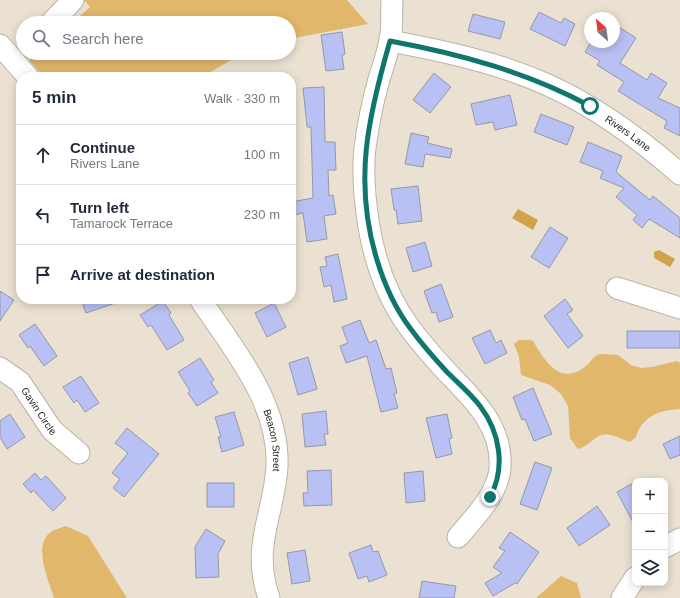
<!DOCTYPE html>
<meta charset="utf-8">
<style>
:root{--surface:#fff;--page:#f2f2f3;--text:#1f2937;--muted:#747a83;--line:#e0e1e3}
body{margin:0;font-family:Arial,sans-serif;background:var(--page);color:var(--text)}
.controls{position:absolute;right:12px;bottom:12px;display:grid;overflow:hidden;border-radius:8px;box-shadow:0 2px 10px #0003}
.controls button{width:36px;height:36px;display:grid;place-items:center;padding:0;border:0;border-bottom:1px solid var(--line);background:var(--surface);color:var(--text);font:20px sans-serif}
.compass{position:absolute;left:584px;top:12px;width:36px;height:36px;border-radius:50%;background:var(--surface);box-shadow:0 2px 10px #0003;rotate:332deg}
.stop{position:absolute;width:12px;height:12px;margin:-9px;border:3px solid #0f766e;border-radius:50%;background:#fff}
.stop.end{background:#0f766e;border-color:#fff;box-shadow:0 1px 4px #0008}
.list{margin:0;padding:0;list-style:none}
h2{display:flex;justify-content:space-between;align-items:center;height:52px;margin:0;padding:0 16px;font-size:17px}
h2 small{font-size:13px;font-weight:400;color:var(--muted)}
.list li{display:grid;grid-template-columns:26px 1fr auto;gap:12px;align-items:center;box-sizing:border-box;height:60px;padding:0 16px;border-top:1px solid var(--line)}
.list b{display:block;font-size:15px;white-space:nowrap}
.list p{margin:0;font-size:13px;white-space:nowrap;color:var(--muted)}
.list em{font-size:13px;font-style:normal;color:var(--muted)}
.icon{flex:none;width:22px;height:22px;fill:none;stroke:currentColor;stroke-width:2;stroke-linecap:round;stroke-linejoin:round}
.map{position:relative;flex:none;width:680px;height:598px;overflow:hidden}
.search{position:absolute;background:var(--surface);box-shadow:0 2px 10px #0003;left:16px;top:16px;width:280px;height:44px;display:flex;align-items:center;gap:10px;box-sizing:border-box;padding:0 14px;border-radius:22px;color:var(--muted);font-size:15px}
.panel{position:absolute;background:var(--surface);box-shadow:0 2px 10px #0003;left:16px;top:72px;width:280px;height:232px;border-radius:16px}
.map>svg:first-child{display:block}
.green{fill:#e1b76c}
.water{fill:#d1a249}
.building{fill:#b9c0f3;stroke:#9598a8}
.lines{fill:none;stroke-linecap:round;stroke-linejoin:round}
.minor-casing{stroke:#bcb3a4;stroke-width:23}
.minor{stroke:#fff;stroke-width:21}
.route{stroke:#0f766e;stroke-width:5}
.labels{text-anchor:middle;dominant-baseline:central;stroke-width:3.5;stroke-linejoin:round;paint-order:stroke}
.street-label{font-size:10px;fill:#25211c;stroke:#fff}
</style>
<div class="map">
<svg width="680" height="598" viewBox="0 0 680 598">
<rect width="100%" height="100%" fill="#eae1d2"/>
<path class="green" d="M84,0H347L368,24L289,39V23H72L90,7Z
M37,53H243L202,77H44L29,60Z
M519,340H530L533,341C545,361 560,387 586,366C591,362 593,356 600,354L618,355L631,365L641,368L652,367L677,361L680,363V409C660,410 642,416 636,437L630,442C618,438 606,429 594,439C589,443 585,447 578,449L570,438L568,406L561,394L550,385L521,375L519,357L514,344Z
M66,526L88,536L127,598H54C49,581 32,545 51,532C55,529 61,528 66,526Z
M561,576L577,583L581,598H536Z"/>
<path class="water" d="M518,209L538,220L533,230L512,218Z
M659,250L675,259L670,267L654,258V252Z"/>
<path class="building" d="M539,12L561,23L564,18L575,24L565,46L530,29Z
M473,14L505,22L500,39L468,31Z
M614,24L636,38L620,63L647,80L651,73L667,83L658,98L680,108V136L664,128L667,121L618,91L624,82L597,65L600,61L585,52L591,42H614Z
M342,32L345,54L342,55L344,69L326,71L321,35Z
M434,73L451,87L430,113L413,100Z
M324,87L325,142H335L336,170H328L329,196L333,195L336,214L324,216L327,239L307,242L303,213L293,215L291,202L313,198L311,127H307L303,88Z
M510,95L517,125L495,130L493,122L476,125L471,104Z
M541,114L574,127L567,145L534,132Z
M411,133L429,137L427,143L452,149L450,158L425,154L423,167L405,164Z
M588,142L622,156L616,172L650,200L653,196L680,218V238L649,219L642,228L633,220L637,215L616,197L624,188L600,178L603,171L580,162Z
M418,186L422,221L398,224L396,210H394L391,189Z
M550,227L568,238L549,268L531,257Z
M425,242L432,266L413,272L406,248Z
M338,254L347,299L334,302L331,285L324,287L320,267L327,266L325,257Z
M441,284L453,317L439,322L436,312L432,313L424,291Z
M0,291L14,300L0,321Z
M81,299H121V301L86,313Z
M565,299L573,310L567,314L583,336L568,348L544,316Z
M163,301L171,313L169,315L184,340L167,350L151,325L148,327L140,315Z
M274,303L286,327L267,337L255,313Z
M360,320L369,343L376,340L386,369L391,368L397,393L394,394L398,408L381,412L367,356L346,363L340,346L348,343L342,327Z
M35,324L57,356L44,366L30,346L28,348L19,335Z
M490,330L496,343L501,340L507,353L485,364L472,338Z
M627,331H680V348H627Z
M308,357L317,389L298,395L289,363Z
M200,358L214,380L211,382L218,393L197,406L188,393L190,391L178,372Z
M81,376L99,403L85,412L77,400L74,403L63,387Z
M533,388L552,434L534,441L525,419L522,420L513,397Z
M326,411L328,434H324L326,445L305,447L302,414Z
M234,412L244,445L222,452L218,437H221L215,417Z
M10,414L25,437L7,449L0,437V421Z
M447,414L452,438L449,439L452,454L436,458L426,418Z
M127,428L159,454L124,497L113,488L120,479L112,473L128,453L115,443Z
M680,436V455L670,459L663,444Z
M535,462L552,468L537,510L520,504Z
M331,470L332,505L304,506L303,493H308L307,471Z
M423,471L425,501L406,503L404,473Z
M35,473L41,480L46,476L66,498L53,511L33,490L31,493L23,484Z
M635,482V526L617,492Z
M207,483H234V507H207Z
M597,506L610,525L579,546L567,528Z
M206,529L225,541L218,554L219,577L196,578L195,547Z
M510,532L539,552L517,584L515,583L493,596L485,583L502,573L493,567L505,551L499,548Z
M371,545L373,552L378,551L387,575L369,582L367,576L358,579L349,553Z
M305,550L310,581L292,584L287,553Z
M422,581L456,586L454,598H419Z"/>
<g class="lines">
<defs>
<g id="minor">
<path d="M392,0C391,13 393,26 390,39C388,54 382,68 378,83C372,104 368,126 365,148C362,174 365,202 369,227C375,262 388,298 409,327C421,343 435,359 448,373C474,400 503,427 500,468C498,494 474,518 458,537"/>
<path d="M51,23L73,0"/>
<path id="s1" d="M390,41C444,51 500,63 550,86C598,108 640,139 680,174"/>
<path d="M0,45L28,77"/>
<path d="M617,288L680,308"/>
<path id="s2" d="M200,299C233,349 280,403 277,467C274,515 251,546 269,598"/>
<path id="s3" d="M0,368L20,382L52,430L79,453"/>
<path d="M665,547L680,539"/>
<path d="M622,598L635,578"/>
</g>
</defs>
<use href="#minor" class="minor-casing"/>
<use href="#minor" class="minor"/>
</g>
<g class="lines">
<path class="route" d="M490,497C506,468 500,432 480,406C471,394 458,383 447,372C434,358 421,343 410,328C395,308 384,283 377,260C353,182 368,117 390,41C460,54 527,72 590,106"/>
</g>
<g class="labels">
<g class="street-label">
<text stroke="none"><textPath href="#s1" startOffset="258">Rivers Lane</textPath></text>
<text stroke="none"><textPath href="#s3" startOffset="59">Gavin Circle</textPath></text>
<text stroke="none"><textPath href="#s2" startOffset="161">Beacon Street</textPath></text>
</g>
</g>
</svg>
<div class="controls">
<button>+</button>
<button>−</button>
<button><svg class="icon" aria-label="layers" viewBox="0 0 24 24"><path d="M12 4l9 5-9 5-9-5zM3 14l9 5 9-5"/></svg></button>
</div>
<svg class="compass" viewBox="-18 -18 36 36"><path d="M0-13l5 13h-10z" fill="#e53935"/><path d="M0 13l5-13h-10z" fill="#747a83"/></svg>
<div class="stop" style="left:590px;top:106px"></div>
<div class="stop end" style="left:490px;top:497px"></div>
<div class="search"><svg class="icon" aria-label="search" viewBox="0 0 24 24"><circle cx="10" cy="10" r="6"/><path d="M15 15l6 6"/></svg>Search here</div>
<section class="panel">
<h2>5 min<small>Walk · 330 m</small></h2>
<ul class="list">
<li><svg class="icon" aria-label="ahead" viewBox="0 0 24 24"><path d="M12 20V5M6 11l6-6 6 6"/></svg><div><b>Continue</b><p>Rivers Lane</p></div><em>100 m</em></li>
<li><svg class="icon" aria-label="left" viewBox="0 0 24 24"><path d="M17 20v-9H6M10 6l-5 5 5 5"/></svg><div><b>Turn left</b><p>Tamarock Terrace</p></div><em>230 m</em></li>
<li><svg class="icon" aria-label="arrive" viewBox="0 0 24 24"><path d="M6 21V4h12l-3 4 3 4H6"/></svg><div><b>Arrive at destination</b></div></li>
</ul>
</section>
</div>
